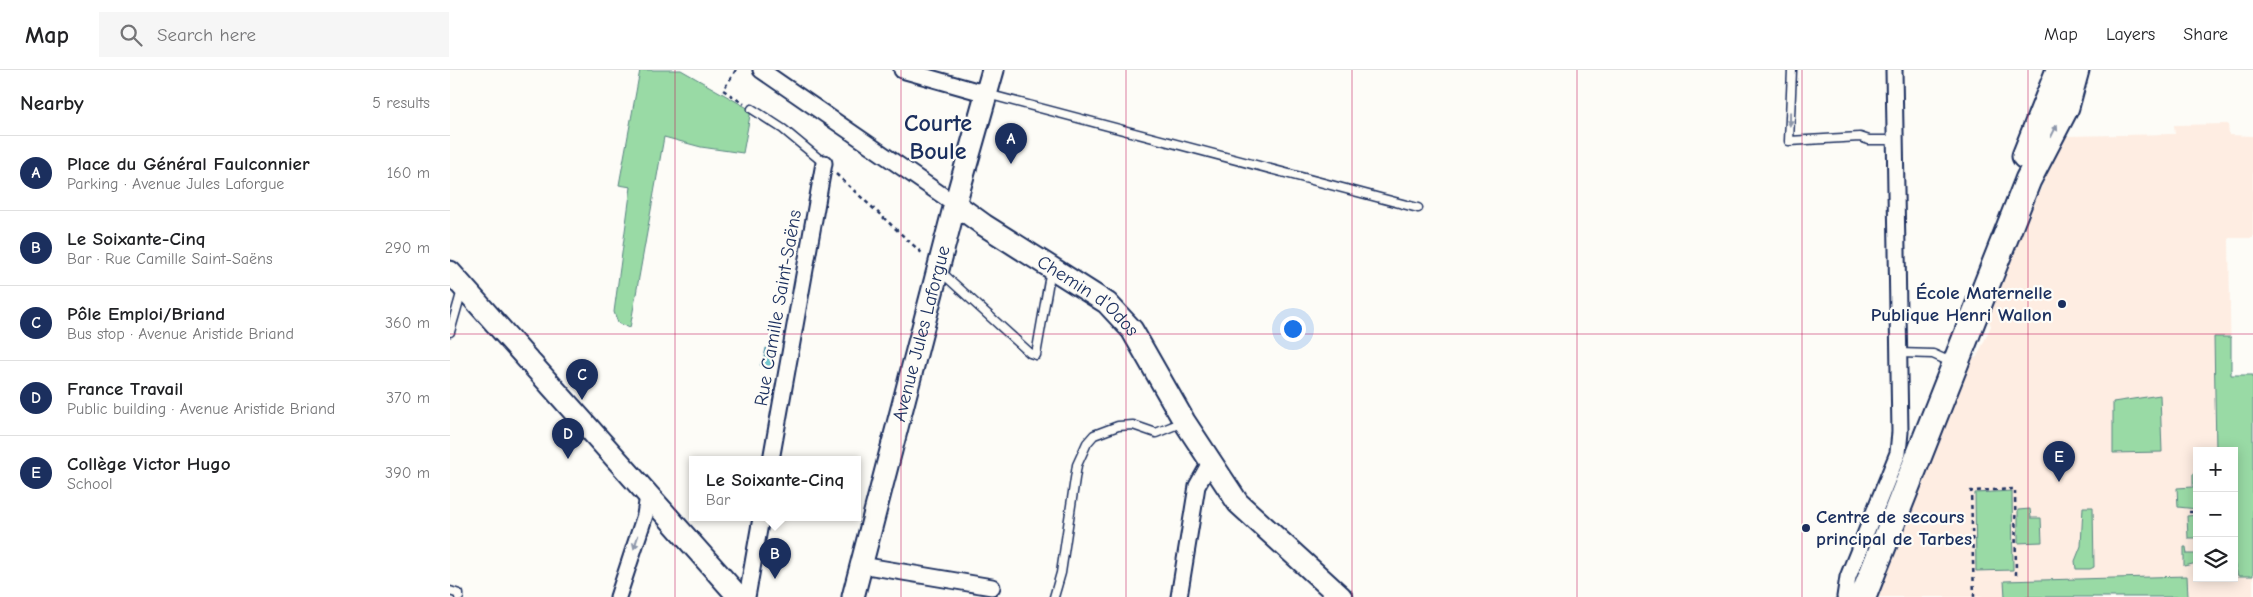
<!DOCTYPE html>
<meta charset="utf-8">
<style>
:root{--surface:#fff;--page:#f6f6f6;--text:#202124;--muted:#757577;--line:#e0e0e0;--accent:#1b2f5e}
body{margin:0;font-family:"Comic Neue",sans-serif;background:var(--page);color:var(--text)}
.controls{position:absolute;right:15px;bottom:15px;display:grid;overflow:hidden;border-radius:0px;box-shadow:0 2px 12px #0003}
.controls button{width:45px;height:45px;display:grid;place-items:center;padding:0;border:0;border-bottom:1px solid var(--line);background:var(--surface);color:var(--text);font:25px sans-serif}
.you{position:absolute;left:842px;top:258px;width:18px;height:18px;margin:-12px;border:4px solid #fff;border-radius:50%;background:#1a73e8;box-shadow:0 0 0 8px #1a73e833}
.badge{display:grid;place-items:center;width:32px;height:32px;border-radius:50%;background:var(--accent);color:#fff;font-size:16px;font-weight:700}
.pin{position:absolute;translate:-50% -41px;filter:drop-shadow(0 1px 2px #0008)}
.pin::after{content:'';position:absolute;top:26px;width:18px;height:15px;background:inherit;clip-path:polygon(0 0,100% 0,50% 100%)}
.popup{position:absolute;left:239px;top:386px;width:172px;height:65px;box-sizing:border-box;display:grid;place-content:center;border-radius:0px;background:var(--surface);filter:drop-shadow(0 1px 4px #0005);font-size:16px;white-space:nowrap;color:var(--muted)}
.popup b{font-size:19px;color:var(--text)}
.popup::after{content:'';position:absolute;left:50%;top:100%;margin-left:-10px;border:10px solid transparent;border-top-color:var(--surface)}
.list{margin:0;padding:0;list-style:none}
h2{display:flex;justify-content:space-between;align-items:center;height:65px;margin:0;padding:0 20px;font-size:21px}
h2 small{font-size:16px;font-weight:400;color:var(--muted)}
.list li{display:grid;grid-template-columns:32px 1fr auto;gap:15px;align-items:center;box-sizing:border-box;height:75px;padding:0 20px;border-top:1px solid var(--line)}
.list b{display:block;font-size:19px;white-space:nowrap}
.list p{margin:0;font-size:16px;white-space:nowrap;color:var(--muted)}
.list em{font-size:16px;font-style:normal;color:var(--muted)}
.icon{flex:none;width:28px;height:28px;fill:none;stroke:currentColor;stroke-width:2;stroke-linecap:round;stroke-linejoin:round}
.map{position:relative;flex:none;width:1803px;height:527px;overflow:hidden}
header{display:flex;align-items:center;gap:30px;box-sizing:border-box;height:70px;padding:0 25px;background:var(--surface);border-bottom:1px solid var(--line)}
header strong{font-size:24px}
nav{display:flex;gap:28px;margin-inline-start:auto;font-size:18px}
.search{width:350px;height:45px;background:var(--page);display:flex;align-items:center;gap:12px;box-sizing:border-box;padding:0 18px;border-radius:0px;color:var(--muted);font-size:19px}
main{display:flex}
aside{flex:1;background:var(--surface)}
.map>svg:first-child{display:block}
.built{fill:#feede2;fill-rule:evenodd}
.green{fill:#99daa5;stroke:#5a8482}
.water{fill:#77c8cf;stroke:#528ba2}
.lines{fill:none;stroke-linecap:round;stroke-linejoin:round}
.lane-casing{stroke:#1b2f5e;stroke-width:11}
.street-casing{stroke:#1b2f5e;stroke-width:19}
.secondary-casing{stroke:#1b2f5e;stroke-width:25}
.primary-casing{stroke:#1b2f5e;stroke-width:29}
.path{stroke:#1b2f5e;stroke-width:2.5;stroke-dasharray:4 4;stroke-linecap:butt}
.lane{stroke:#fdfcf7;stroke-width:8}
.street{stroke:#fdfcf7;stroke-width:15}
.secondary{stroke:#fdfcf7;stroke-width:21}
.primary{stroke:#fdfcf7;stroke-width:25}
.oneway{fill:#8c96aa}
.grid{fill:none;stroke:#c2185b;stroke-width:1;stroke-opacity:0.55}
.poi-dot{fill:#1b2f5e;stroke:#fdfcf7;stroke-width:2}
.labels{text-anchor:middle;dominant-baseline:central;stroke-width:4.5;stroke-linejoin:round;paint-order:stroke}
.poi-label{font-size:19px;font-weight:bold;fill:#1b2f5e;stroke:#fdfcf7;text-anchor:end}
.street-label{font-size:19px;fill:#1b2f5e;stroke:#fdfcf7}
.district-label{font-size:24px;font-weight:bold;fill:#1b2f5e;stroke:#fdfcf7}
</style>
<header>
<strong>Map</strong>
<div class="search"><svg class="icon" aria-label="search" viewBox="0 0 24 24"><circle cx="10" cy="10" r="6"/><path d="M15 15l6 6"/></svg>Search here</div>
<nav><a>Map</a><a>Layers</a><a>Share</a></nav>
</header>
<main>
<aside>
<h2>Nearby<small>5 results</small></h2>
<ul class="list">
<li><span class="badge">A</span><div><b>Place du Général Faulconnier</b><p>Parking · Avenue Jules Laforgue</p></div><em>160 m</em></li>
<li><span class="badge">B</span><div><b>Le Soixante-Cinq</b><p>Bar · Rue Camille Saint-Saëns</p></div><em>290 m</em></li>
<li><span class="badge">C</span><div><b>Pôle Emploi/Briand</b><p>Bus stop · Avenue Aristide Briand</p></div><em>360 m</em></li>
<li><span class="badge">D</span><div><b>France Travail</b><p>Public building · Avenue Aristide Briand</p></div><em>370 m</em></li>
<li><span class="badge">E</span><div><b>Collège Victor Hugo</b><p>School</p></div><em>390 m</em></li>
</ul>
</aside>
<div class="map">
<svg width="1803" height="527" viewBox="0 0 1803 527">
<rect width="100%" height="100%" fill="#fdfcf7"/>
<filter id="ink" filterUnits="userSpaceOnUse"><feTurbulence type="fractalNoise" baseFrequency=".02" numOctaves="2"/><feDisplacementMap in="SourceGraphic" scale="10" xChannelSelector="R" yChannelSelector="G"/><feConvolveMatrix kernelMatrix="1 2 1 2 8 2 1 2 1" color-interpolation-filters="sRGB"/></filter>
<g filter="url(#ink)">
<path class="built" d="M1778,54L1779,65L1803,66V168H1779L1781,305H1803V527H1424L1520,289L1527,287L1541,256L1536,243L1614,66L1725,64L1724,55ZM1747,381H1784V508H1747Z"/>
<path class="green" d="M190,0H231L301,40L293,83L251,77L214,67L180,258L168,253L164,242L181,117L169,115Z
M1764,267H1781V305H1803V506H1788L1784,492V381H1766Z
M1710,325L1712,382L1663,383V332Z
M1747,403V439L1728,437L1727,418L1743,417V404Z
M1562,421L1563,500L1526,501L1525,423Z
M1633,437H1643L1644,497L1640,499H1626L1625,491L1631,476Z
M1580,439L1581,448H1591L1592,472L1568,473V440Z
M1747,445V468H1738L1737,446Z
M1734,477H1736L1737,484H1747V493L1734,496Z
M1737,506L1738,527H1555L1554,511Z"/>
<path class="water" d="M316,278L324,280L321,297L310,295L311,292H313Z"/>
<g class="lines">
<defs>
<path id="lane" d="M1342,0L1339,71L1410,67L1419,70H1444
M537,24L968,138
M302,39L333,59L374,93
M490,201L580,283L586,285L601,199
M0,262L12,220
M1449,283L1483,284L1494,289
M0,521L9,524V527
M604,527L611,503L627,395L637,373L644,365L668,356L683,355L706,363L733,352"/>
<path id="street" d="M311,0L505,134
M452,0L537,24
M321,390L374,93
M411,495L542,517
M168,527L195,445L198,426
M297,527L311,448
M729,527L747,416L761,391
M1395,527L1398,507L1448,383L1450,362L1444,0"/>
<g id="secondary">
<path id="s1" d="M505,134L534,155L657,233L682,260L734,351L788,433L891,527"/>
<path d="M0,202L289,527"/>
<path id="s2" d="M403,527L505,134L543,0"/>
</g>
<path id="primary" d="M1575,86L1609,0
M1413,527L1578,110L1616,37L1626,0"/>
</defs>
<use href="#lane" class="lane-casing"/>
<use href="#street" class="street-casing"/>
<use href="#secondary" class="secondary-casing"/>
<use href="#primary" class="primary-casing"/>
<path class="path" d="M286,0L273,20L294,34
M386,104L474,185
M1739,442H1747
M1524,527L1521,421L1565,419L1566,505"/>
<use href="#lane" class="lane"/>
<use href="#street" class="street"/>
<use href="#secondary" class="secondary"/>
<use href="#primary" class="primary"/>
</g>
<defs><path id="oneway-solid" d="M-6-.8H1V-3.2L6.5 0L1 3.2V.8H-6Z" transform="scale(1.25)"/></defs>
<g class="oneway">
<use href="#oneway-solid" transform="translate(1340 49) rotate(91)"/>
<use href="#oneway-solid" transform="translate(1604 61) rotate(-63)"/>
<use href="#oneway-solid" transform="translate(186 472) rotate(108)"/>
</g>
</g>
<path class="grid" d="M225,0V527M451,0V527M676,0V527M902,0V527M1127,0V527M1352,0V527M1578,0V527M0,264H1803"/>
<g class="poi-dot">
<circle cx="1612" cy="234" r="5"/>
<circle cx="1356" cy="458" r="5"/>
</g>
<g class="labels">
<g class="poi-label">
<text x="1602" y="223">École Maternelle<tspan x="1602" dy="22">Publique Henri Wallon</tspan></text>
<text x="1366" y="447" text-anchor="start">Centre de secours<tspan x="1366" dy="22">principal de Tarbes</tspan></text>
</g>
<g class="street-label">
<text stroke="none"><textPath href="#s1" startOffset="162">Chemin d'Odos</textPath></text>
<text transform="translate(328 238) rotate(-80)">Rue Camille Saint-Saëns</text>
<text stroke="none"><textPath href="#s2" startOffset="272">Avenue Jules Laforgue</textPath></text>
</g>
<g class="district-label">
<text x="488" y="53">Courte<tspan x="488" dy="28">Boule</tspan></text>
</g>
</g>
</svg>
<div class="controls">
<button>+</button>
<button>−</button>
<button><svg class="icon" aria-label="layers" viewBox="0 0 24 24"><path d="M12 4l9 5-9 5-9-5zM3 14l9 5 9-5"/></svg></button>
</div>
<div class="you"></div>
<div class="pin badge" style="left:561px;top:94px">A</div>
<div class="pin badge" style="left:325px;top:509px">B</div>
<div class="popup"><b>Le Soixante-Cinq</b>Bar</div>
<div class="pin badge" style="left:132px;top:330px">C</div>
<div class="pin badge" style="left:118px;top:389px">D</div>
<div class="pin badge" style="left:1609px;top:412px">E</div>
</div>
</main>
